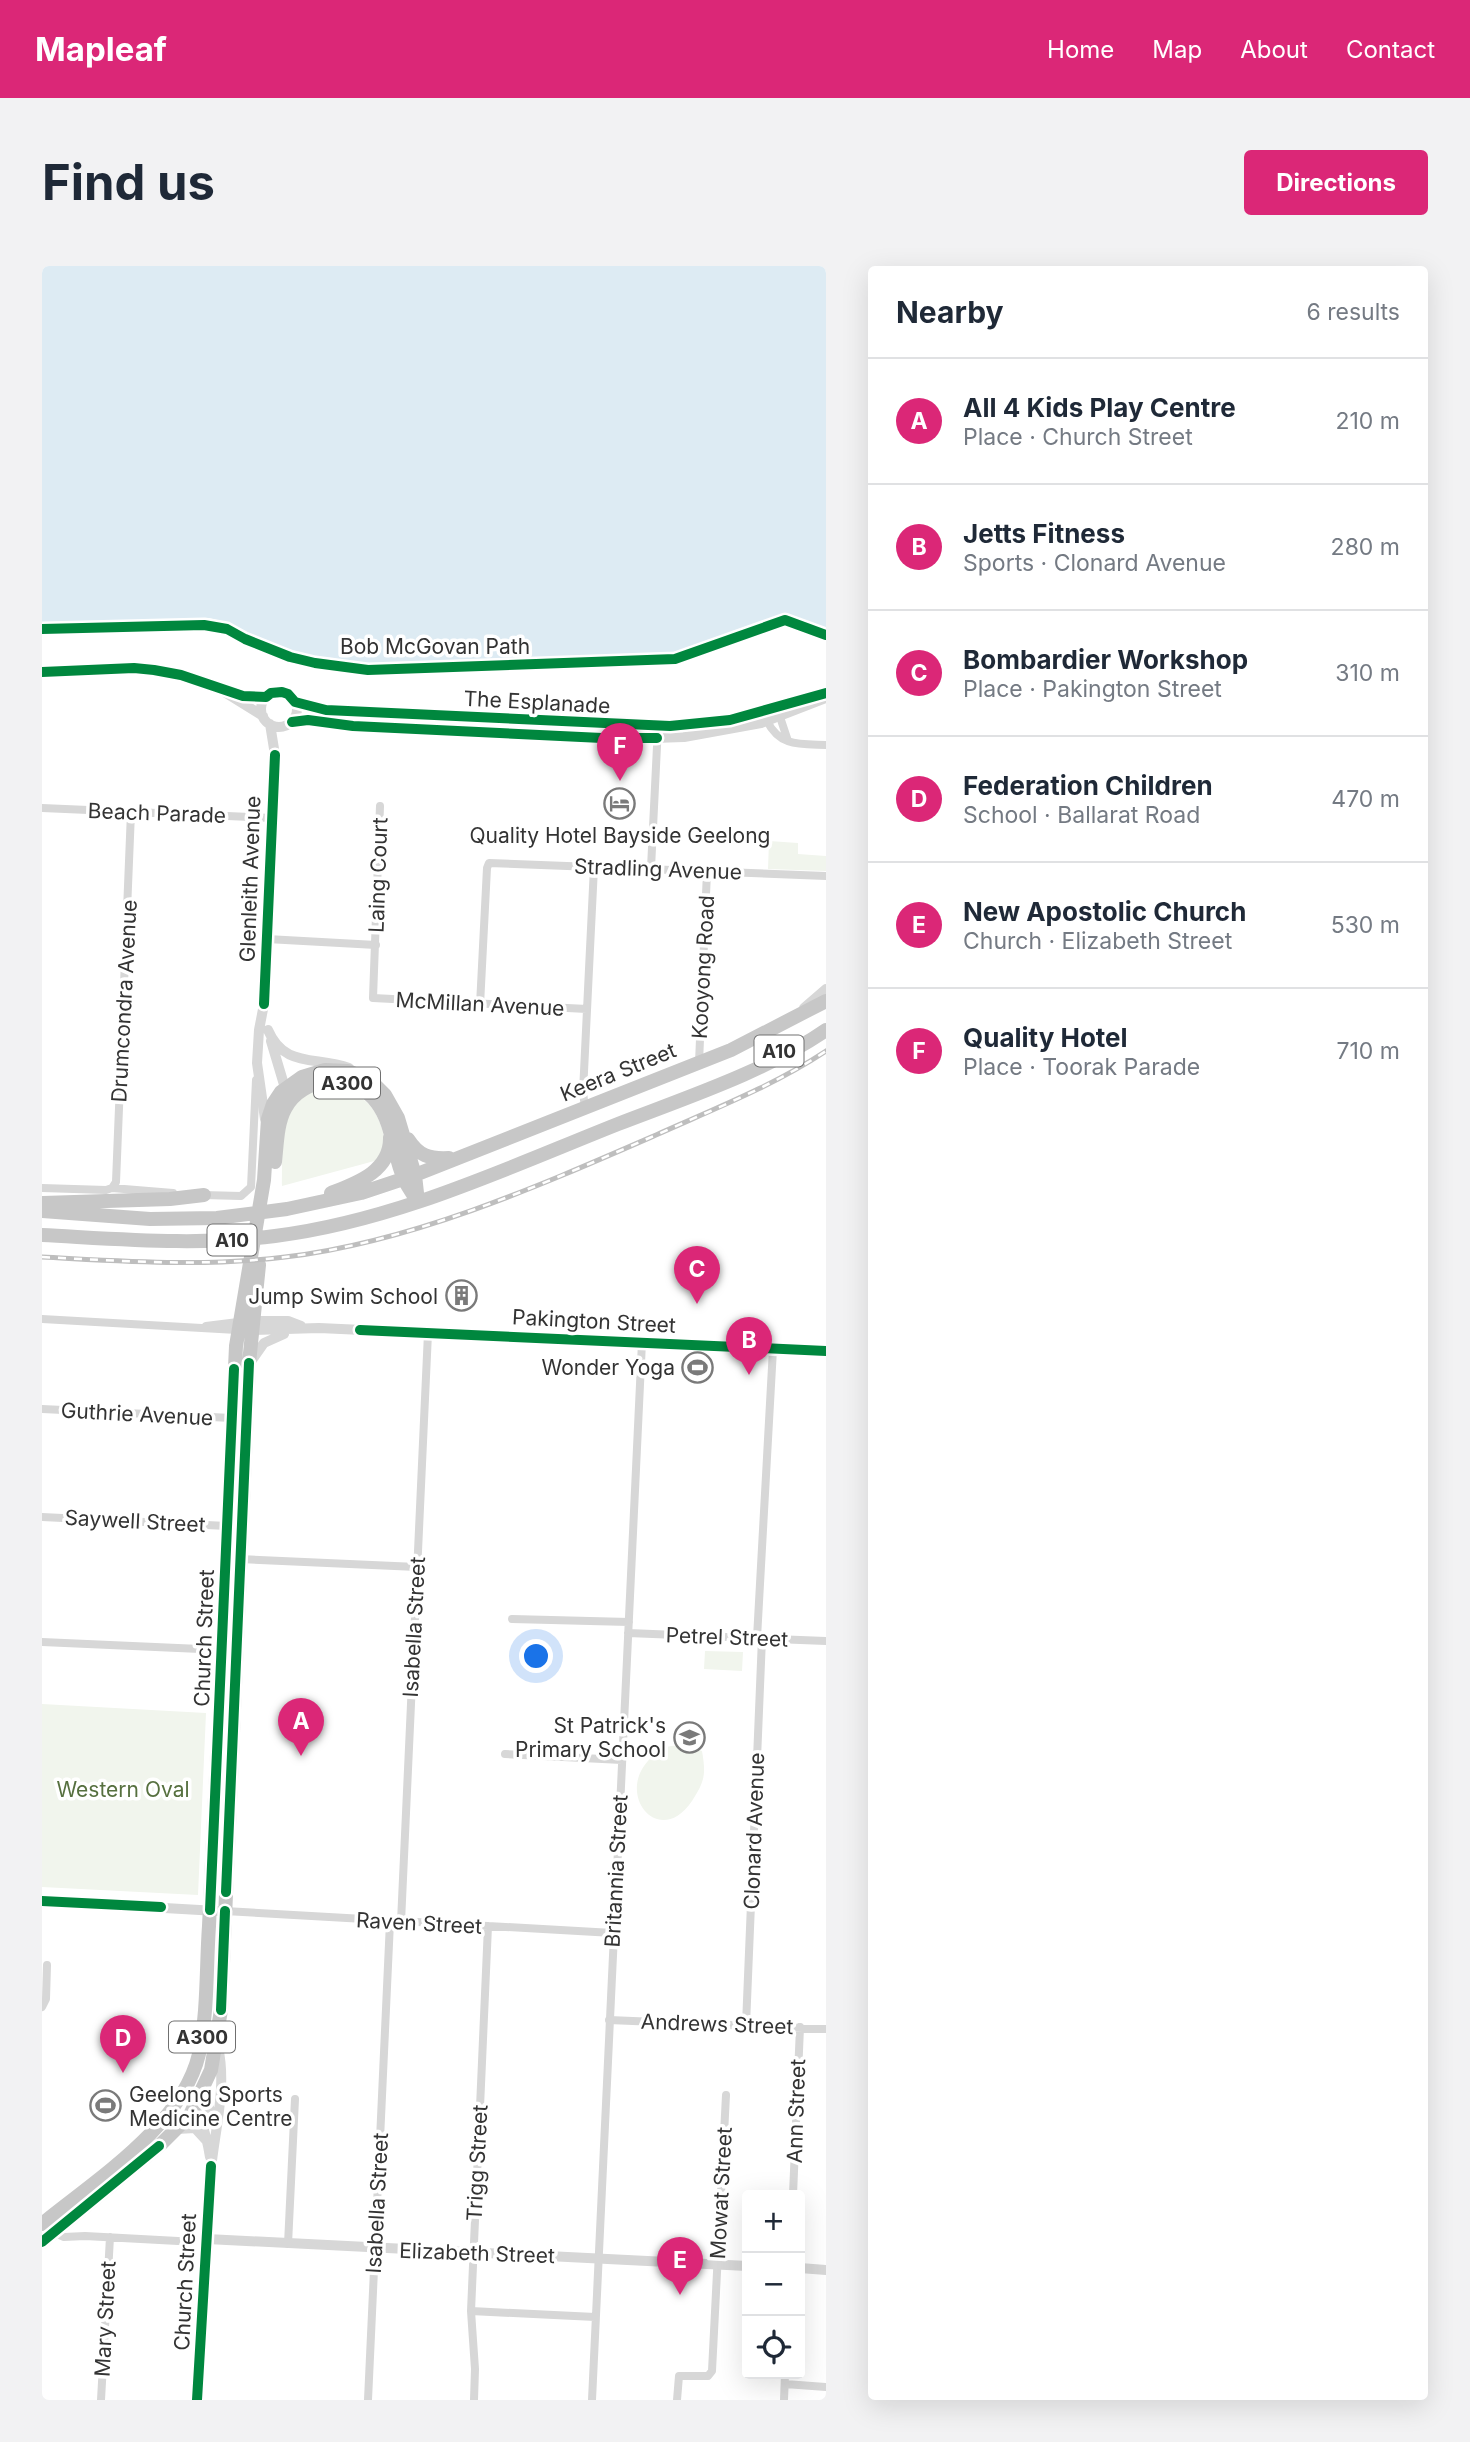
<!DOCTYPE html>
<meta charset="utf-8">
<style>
:root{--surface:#fff;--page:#f2f2f3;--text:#1f2937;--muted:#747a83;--line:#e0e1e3;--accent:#db2777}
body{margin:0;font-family:Inter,sans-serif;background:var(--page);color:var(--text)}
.controls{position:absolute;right:21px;bottom:21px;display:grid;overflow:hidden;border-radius:7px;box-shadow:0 7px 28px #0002}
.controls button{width:63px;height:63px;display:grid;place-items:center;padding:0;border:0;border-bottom:2px solid var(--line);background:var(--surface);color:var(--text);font:35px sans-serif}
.you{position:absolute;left:495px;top:1391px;width:24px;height:24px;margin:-18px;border:5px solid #fff;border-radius:50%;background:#1a73e8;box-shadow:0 0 0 10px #1a73e833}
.badge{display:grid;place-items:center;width:46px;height:46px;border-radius:50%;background:var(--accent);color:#fff;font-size:23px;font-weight:700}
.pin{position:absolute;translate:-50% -58px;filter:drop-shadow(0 2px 4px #0008)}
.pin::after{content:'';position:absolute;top:37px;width:24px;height:21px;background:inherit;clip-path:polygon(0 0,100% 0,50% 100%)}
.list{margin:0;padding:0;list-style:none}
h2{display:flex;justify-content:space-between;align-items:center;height:91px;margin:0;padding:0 28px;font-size:30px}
h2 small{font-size:23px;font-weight:400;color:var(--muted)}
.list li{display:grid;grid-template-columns:46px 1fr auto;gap:21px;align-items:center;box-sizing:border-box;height:126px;padding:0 28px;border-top:2px solid var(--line)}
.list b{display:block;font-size:26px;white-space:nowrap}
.list p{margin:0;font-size:23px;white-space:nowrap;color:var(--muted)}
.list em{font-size:23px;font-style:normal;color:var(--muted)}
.icon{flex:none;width:38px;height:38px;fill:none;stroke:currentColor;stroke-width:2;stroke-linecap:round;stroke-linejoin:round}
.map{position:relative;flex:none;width:784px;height:2134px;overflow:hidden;border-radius:7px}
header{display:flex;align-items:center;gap:42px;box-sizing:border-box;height:98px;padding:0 35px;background:var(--accent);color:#fff}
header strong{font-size:33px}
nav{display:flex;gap:38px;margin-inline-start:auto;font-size:24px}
.intro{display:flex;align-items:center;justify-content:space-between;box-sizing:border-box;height:168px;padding:0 42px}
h1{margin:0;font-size:49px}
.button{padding:18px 32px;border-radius:7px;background:var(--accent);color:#fff;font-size:24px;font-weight:700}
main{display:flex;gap:42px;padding:0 42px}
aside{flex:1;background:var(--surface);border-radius:7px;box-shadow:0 7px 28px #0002}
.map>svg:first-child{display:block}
.green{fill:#f1f5ed}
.water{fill:#ddebf3}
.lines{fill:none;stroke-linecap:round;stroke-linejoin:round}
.minor{stroke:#d7d7d7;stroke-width:8}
.tertiary{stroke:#d7d7d7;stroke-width:10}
.trunk{stroke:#c7c7c7;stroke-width:14}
.rail-casing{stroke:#bebebe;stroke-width:5}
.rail{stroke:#fff;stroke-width:2.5;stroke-dasharray:8;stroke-linecap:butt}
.cycleway-casing{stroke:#fff;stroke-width:15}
.cycleway{stroke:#00873e;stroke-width:10}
.labels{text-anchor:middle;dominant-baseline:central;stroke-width:7;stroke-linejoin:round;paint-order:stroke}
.shield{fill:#fff;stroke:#707070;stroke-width:2}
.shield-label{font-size:19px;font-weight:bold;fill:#333}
.street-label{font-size:21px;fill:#333;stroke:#fff}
.poi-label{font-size:21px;fill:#333;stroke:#fff;text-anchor:end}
.park-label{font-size:21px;fill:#56703f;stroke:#fff}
</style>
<header>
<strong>Mapleaf</strong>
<nav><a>Home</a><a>Map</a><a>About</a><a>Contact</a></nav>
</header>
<div class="intro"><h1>Find us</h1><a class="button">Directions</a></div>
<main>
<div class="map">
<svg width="784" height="2134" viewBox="0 0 784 2134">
<rect width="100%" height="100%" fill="#fff"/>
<path class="green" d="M727,575L756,577V588L784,590V605L726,603Z
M296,821C328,831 336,845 344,877L336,894L240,920C241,889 235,836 274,824C281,822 289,822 296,821Z
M663,1385L701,1386L700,1405L662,1403Z
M0,1438L164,1447L156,1629L0,1621Z
M646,1480L660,1485C664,1508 663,1515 650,1535C616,1585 570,1525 611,1490C615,1487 619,1482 624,1481C631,1479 639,1480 646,1480Z"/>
<path class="water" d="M0,0H784V366L744,349L650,386L611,394L363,399L309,398L270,392L245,385L220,376L183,356L167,352L0,358Z"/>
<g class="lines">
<path class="minor" d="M738,451L746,475
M725,455C738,481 758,478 784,479
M338,540L331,732L545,743
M0,542L230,552
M609,602L616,460
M225,673L334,679
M438,739L445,602L447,597L784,610
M657,797L665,605
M543,842L541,826L552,601
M0,922L64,924L70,922L131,927
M70,922L74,916L89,546
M161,929L199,930L209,921L214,814
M0,1053L195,1064
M164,1060L196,1056
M0,1143L190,1152
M0,1251L185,1260
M198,1293L375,1301
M470,1353L587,1356
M586,1367L784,1375
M715,1372L731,1083
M0,1376L181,1384
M463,1488L580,1494
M183,1645L571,1667
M359,1656L386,1067
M0,1741L4,1733L5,1699
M567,1754L784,1763
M704,1759L720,1372
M751,1929L758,1761
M11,1966L22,1971L43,1970L136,1975
M246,1978L253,1833
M429,2045L553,2051
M743,2118L784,2121
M59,2134L68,1971
M326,2134L348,1656
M432,2134L433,2103L429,2045L446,1660
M550,2134L600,1076
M635,2134L637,2110H666L670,2105L684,1829
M742,2134L743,2108"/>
<path class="tertiary" d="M0,406C38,406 77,398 114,404C152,410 186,431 224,431
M219 443a18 18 0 1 1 36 0a18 18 0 1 1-36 0Z
M184,427L221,450
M253,436L284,444L628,460L688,454L770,431
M250,456L266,454L311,460L581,473L642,471L719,457L784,432
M762,742L784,723
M226,764C242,802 273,790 307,802
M229,775L243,822
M223,853L215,797L217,764L222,738L233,489L228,458
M210,1055H246L259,1060
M210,1064L277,1062L784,1085
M208,1097L222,1077L242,1068
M0,1635L175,1645
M143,1824C157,1846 164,1865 168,1891
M151,1828L164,1835L173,1855
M135,1863L153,1862L164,1874
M165,1973L705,2000
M758,2002L784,2004
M155,2134C160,2057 162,1980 169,1903C173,1864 185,1820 176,1781"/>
<path class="trunk" d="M366,873C377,890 387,893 407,892
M233,896C235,878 235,858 243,843C261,809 312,806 335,837C351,858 351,889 362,913C365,920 370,926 373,932
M289,927C315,917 349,905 348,871
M1,937L128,933L162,929
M0,945L108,953L175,952L245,943L319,927L373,909L689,784L784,735
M0,969C78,973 156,980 233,970C353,955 465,902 576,858C643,832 725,805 784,764
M0,1958C55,1913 140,1860 157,1788C166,1746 164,1702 167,1660L194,1080L222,914L226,853L231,838L239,826L260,811L283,804L306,805L329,815L343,829L356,852L373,909L376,936
M0,1976L117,1880L148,1849L169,1804L179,1744L207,1097L217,999"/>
<defs>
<path id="rail" d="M0,991C81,995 162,1001 243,991C370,976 497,920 614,869C672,843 731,820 784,785"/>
</defs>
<use href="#rail" class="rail-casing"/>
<use href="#rail" class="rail"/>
<defs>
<path id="cycleway" d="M0,363L162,359L185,363L203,373L248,391L273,397L326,404L633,393L743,354L784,369
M0,406L92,402L112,404L139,409L201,430L224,431L229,427L240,426L246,428L253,436L284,444L628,460L688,454L784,427
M250,456L266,454L311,460L560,472H615
M222,738L233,489
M318,1064L784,1085
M184,1626L207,1097
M0,1635L119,1641
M168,1644L192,1103
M179,1744L183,1645
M0,1976L117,1880
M155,2134L169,1900"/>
</defs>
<use href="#cycleway" class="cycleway-casing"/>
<use href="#cycleway" class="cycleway"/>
</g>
<defs>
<symbol id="hotel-ring" viewBox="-11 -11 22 22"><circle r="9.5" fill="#fff" stroke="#7a7a7a" stroke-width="1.5"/><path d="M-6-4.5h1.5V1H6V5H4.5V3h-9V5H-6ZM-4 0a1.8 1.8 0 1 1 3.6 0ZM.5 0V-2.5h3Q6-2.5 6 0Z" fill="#7a7a7a"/></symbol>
<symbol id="building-ring" viewBox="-11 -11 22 22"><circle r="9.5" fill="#fff" stroke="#7a7a7a" stroke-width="1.5"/><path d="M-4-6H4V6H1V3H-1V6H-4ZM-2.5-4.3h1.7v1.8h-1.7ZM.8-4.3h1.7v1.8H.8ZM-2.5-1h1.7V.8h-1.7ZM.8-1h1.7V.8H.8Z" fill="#7a7a7a"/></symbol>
<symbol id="stadium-ring" viewBox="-11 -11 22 22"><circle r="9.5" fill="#fff" stroke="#7a7a7a" stroke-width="1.5"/><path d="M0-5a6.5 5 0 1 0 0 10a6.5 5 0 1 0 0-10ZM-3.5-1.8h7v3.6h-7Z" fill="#7a7a7a"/></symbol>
<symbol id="school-ring" viewBox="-11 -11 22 22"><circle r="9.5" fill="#fff" stroke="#7a7a7a" stroke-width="1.5"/><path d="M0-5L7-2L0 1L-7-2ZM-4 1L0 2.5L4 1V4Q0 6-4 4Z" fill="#7a7a7a"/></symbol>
</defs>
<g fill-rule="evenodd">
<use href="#hotel-ring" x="560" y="520" width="35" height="35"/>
<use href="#building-ring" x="402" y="1012" width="35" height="35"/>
<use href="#stadium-ring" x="638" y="1084" width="35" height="35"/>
<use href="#school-ring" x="630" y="1454" width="35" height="35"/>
<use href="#stadium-ring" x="46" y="1822" width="35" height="35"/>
</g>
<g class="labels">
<g class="shield">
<rect x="712.5" y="769.5" width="49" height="31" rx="5"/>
<rect x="272" y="801.5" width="66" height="31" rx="5"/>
<rect x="165.5" y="958.5" width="49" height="31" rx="5"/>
<rect x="127" y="1755.5" width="66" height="31" rx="5"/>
</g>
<g class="shield-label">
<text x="737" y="785">A10</text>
<text x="305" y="817">A300</text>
<text x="190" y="974">A10</text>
<text x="160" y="1771">A300</text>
</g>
<g class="street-label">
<text x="393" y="380">Bob McGovan Path</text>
<text transform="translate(495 436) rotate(3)">The Esplanade</text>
<text transform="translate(115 547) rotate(2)">Beach Parade</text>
<text transform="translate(616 603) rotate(2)">Stradling Avenue</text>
<text transform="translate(336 609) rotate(-88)">Laing Court</text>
<text transform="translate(208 613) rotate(-88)">Glenleith Avenue</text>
<text transform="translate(661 701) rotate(-87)">Kooyong Road</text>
<text transform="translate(82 735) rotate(-87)">Drumcondra Avenue</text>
<text transform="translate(438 738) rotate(3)">McMillan Avenue</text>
<text transform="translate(576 806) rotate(-22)">Keera Street</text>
<text transform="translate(552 1055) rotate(3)">Pakington Street</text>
<text transform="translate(95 1148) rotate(3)">Guthrie Avenue</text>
<text transform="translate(93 1255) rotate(3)">Saywell Street</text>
<text transform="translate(372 1361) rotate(-87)">Isabella Street</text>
<text transform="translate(685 1371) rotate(2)">Petrel Street</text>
<text transform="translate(162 1372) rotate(-88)">Church Street</text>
<text transform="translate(712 1565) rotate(-88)">Clonard Avenue</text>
<text transform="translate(574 1605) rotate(-87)">Britannia Street</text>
<text transform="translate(377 1657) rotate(3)">Raven Street</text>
<text transform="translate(675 1758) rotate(2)">Andrews Street</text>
<text transform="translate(754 1845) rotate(-88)">Ann Street</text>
<text transform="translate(435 1897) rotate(-87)">Trigg Street</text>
<text transform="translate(679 1927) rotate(-87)">Mowat Street</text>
<text transform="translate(335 1937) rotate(-87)">Isabella Street</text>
<text transform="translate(435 1987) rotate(2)">Elizabeth Street</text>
<text transform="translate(143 2016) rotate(-87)">Church Street</text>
<text transform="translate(63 2053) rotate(-87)">Mary Street</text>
</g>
<g class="poi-label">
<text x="578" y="569" text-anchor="middle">Quality Hotel Bayside Geelong</text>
<text x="396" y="1030">Jump Swim School</text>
<text x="633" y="1101">Wonder Yoga</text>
<text x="624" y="1459">St Patrick's<tspan x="624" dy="24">Primary School</tspan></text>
<text x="87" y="1828" text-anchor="start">Geelong Sports<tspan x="87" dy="24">Medicine Centre</tspan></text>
</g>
<g class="park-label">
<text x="81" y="1523">Western Oval</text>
</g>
</g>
</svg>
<div class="controls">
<button>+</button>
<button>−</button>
<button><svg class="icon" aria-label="locate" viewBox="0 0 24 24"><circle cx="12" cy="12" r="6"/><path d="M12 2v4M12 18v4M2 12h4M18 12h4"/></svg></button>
</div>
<div class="you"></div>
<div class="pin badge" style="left:259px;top:1490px">A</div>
<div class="pin badge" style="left:707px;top:1109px">B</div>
<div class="pin badge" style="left:655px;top:1038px">C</div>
<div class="pin badge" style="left:81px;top:1807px">D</div>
<div class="pin badge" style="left:638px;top:2029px">E</div>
<div class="pin badge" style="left:578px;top:515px">F</div>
</div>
<aside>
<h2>Nearby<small>6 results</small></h2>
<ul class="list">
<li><span class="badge">A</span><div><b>All 4 Kids Play Centre</b><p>Place · Church Street</p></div><em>210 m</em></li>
<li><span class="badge">B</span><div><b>Jetts Fitness</b><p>Sports · Clonard Avenue</p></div><em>280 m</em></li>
<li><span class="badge">C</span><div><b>Bombardier Workshop</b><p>Place · Pakington Street</p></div><em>310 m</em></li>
<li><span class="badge">D</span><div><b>Federation Children</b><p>School · Ballarat Road</p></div><em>470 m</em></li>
<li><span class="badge">E</span><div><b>New Apostolic Church</b><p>Church · Elizabeth Street</p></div><em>530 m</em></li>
<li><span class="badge">F</span><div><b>Quality Hotel</b><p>Place · Toorak Parade</p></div><em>710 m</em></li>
</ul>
</aside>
</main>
